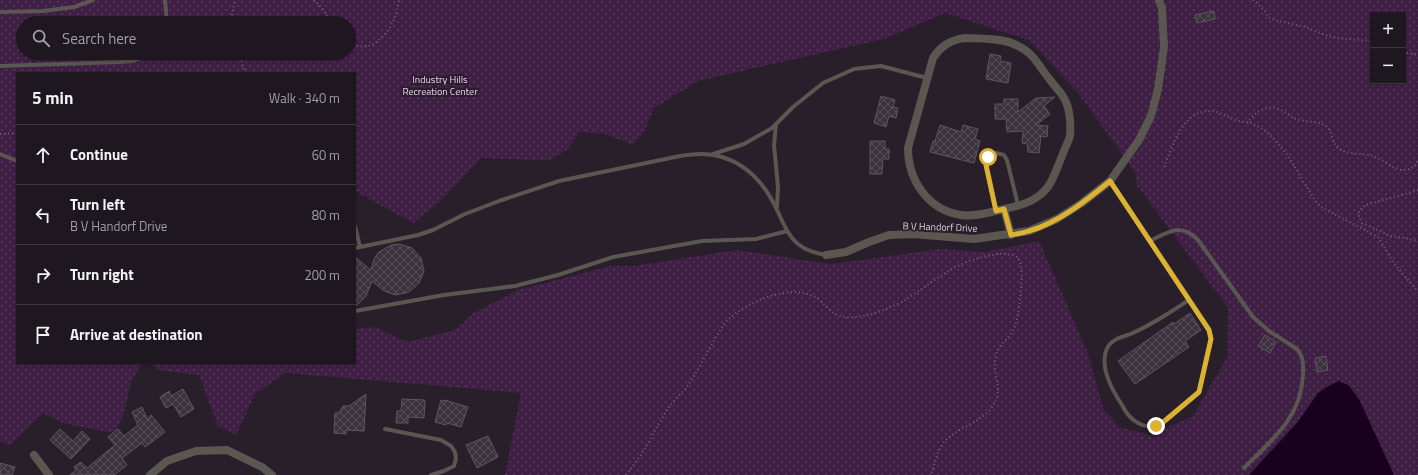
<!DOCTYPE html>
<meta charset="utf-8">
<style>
:root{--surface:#1e1720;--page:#2b242d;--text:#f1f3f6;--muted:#a19fa5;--line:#3c363e}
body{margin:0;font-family:"Titillium Web",sans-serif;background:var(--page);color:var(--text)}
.controls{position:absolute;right:12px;top:12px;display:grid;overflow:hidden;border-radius:0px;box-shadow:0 1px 3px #0004}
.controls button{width:36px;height:36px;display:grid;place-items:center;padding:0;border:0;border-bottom:1px solid var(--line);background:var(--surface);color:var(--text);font:20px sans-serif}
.stop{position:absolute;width:12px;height:12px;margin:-9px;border:3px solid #dcb233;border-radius:50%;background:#fff}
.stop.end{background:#dcb233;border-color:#fff;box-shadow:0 1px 4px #0008}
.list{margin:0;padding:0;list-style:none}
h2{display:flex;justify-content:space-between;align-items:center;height:52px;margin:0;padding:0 16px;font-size:17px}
h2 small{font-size:13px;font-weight:400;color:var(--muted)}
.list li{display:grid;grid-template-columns:26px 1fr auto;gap:12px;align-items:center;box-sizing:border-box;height:60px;padding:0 16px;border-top:1px solid var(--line)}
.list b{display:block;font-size:15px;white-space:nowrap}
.list p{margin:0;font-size:13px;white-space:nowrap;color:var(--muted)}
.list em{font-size:13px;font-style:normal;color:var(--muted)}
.icon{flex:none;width:22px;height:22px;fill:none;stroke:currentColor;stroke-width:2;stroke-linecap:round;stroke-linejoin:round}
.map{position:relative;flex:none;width:1418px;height:475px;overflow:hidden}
.search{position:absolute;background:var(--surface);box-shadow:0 1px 3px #0004;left:16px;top:16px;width:340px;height:44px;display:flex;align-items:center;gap:10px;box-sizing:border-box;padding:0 14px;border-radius:22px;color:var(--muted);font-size:15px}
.panel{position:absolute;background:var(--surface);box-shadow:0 1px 3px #0004;left:16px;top:72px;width:340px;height:292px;border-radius:0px}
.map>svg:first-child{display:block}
.green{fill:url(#green-dots);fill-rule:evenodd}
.water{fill:#19001e}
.building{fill:url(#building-cross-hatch);stroke:#5f5460}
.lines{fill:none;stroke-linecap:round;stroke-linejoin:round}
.path{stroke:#706872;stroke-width:2;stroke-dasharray:1 3;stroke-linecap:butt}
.lane{stroke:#5a5751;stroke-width:4}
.street{stroke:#5a5751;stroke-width:8}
.route{stroke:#dcb233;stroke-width:5}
.labels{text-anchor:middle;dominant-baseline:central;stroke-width:4;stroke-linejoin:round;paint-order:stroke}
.park-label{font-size:10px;fill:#f6c8fd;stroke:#281f2a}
.street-label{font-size:10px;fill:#d8d1d8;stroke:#281f2a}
</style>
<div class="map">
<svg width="1418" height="475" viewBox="0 0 1418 475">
<defs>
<pattern id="green-dots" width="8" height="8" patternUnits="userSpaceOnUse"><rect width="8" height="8" fill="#3f1f44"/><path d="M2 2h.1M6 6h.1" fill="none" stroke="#5a3e5e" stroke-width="1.8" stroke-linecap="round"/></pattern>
<pattern id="building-cross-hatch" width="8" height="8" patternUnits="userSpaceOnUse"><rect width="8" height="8" fill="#3c323d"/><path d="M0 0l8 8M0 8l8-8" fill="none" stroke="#574f58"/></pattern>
</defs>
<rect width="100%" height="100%" fill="#281f2a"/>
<path class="green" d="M0,0H1418V475H505L521,393L286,373L255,394L236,435L218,426L199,375L158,370L149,363H355V329L375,327L407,342L455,330L472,314L518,290L611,266H634L736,250L831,264L941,249L985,252L1039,241L1088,353L1103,408L1119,427L1150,435L1193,416L1227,357L1228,308L1136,184L1135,172L1078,93L1029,40L945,13L884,39L698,81L654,108L645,130L633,145L605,134L580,132L567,150L550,160H533L481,158L442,200L413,223L355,191V73H17V363H142L131,382L124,413L115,433L65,424L43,413L9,446L0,441ZM1373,15H1403V81H1373ZM23,23H349V53H23Z"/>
<path class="water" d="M1339,381L1348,385L1359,399L1394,475H1249L1297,423L1318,393L1332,384Z"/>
<path class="building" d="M1214,11L1215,19L1197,23L1195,15Z
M990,54L1001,56L1000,61L1011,63L1008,83L986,79Z
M881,96L895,100L893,107L898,108L896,118L889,116L886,127L874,123Z
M1055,97L1044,106L1050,114L1036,125L1048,126L1047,137L1041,136L1039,153L1028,152L1027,144L1022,143L1023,131L1007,132L1006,119H995V104H1004V99H1018V112L1036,98Z
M940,125L961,132L963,125L978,129L975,139L980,141L974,163L930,152L933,141H936H935Z
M870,141H885V149H889V159H883L882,174H870Z
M399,244L412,248L421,258L424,271L419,283L409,292L396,295L384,291L372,281L366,296L355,307V257L371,270L374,259L379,252L391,245Z
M1190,313L1201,330L1185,341L1189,347L1135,384L1118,361L1173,322L1174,324Z
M1265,335L1276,342L1270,353L1258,346Z
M1326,356L1328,370L1317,372L1315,358Z
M183,389L194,409L181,417L173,404L166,408L160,397L169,391L171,396Z
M366,394L364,431L346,430V434L334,433L335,413H339L343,406H349Z
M402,399L425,400L424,418L408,417V423H396L397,411H401Z
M441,400L445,401V400L468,407L461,427L447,423L446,425L435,422Z
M142,407L147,419L151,415L165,432L145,447L142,443L122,458L127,465L114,475H70L76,470L74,467L81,462L87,468L115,445L108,437L118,429L124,436L138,425L132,412Z
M60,429L73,441L82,431L90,439L71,459L50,440Z
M488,436L498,457L477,468L466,445Z
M0,463L15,467L12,475H0Z"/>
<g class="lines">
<path class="path" d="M314,0L322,8L331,23
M1253,0L1264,10L1268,17L1275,20L1305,27L1328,36L1337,38L1373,41
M231,23L233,8L236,0
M349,44C355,46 361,47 367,46C372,46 377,42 381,38C393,26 396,17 399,0
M1403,52L1418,55
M239,53L245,73
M1247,123C1254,114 1265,104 1278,109C1285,111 1290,117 1297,119C1306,123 1321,120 1328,128C1333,134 1332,143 1338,148C1346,155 1362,153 1373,156C1383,159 1392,169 1403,170C1408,170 1411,168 1415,166L1418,159
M0,134L17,133
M1164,167C1173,144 1185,104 1217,112L1238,121L1251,123L1261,128L1269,134L1287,154L1314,199L1321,207L1378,237L1393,262L1418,292
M1418,190L1402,195L1365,205L1359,211V217L1362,223L1369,226L1390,236L1404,238L1418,241
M626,475C631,468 637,461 642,453C651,439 659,422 669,407C675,399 683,392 689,384C700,367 709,348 720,331C722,327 725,322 729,319C747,302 789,284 813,296C821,300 827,308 834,313C848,322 872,315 886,309C893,306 901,303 907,299C933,282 955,262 987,256C993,255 999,253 1006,254C1011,255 1017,255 1019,260C1025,270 1019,321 1013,331C1008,340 998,344 996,356C991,373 1004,387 994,404C984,422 960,426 946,440C937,449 935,464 931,475"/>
<path class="lane" d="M165,0L167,23
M0,12L43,11L74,7L93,0
M0,66L119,62L132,61L154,53
M776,124L774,145L778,187L777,207
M0,154L17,161
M713,154L744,144L772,128L793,107L823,83L854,69L881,66L927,78
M1110,181L1209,330L1211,339L1199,392L1161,424C1153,428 1143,427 1135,421C1129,417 1125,411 1122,405C1112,390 1097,363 1109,345C1114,339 1121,337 1128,335C1150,326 1169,313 1189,300
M996,211L986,165L988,157L996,153L1004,155L1007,160L1018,205
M355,226L360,247
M1150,241C1169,231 1181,223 1198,240L1253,317L1269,331L1297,349C1304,357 1303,365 1303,375C1301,418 1272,440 1244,468
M355,248L418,235L433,230L465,214L499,201L559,181L680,156C687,155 694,154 701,154C734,154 759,175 773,202C781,216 785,233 798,244C806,251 816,253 826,255
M355,311L444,295L515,286L558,275L613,257L702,241L756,239L787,231
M385,429L441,440L451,446L455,452L456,459L454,466L444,471L431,475"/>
<path class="street" d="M965,38C988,39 1013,37 1031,55C1038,62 1044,73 1051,81C1055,87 1061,92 1064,98C1070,108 1071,125 1070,136C1068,143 1064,150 1062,156C1056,170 1052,186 1040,195C1029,204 1014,207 1000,210C988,213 974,217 961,215C928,210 908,180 908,148L933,58C941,46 950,40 965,38Z
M1004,209L1011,235
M826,255L846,252L869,242L889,235L913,234L974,239L1029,231L1057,219L1082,203L1110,181L1139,140L1151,116L1158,89L1164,47L1162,9L1159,0
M34,455L49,475
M150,475L167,461L196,451L227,450L262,467L272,475"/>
</g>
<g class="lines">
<path class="route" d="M988,157L986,165L996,211L1004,209L1011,235C1017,234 1023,233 1029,231C1058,223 1087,200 1110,181L1209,330L1211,339L1199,392L1161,424L1156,426"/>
</g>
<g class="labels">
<g class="park-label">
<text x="440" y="79">Industry Hills<tspan x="440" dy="12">Recreation Center</tspan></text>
</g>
<g class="street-label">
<text transform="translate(940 227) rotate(2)">B V Handorf Drive</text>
</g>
</g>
</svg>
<div class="controls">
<button>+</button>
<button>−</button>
</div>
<div class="stop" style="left:988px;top:157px"></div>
<div class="stop end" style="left:1156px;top:426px"></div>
<div class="search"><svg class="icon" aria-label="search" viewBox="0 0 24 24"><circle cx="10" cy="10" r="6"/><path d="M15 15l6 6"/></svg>Search here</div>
<section class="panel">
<h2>5 min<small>Walk · 340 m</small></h2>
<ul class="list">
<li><svg class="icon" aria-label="ahead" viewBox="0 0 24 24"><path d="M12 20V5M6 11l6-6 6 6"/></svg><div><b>Continue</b></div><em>60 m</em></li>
<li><svg class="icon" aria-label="left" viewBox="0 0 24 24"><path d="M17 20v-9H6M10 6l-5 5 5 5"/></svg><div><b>Turn left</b><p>B V Handorf Drive</p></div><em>80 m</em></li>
<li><svg class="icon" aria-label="right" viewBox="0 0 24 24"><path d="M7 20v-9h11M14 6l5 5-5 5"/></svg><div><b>Turn right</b></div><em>200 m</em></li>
<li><svg class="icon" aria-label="arrive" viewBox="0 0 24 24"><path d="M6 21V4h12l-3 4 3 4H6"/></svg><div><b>Arrive at destination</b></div></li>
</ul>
</section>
</div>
